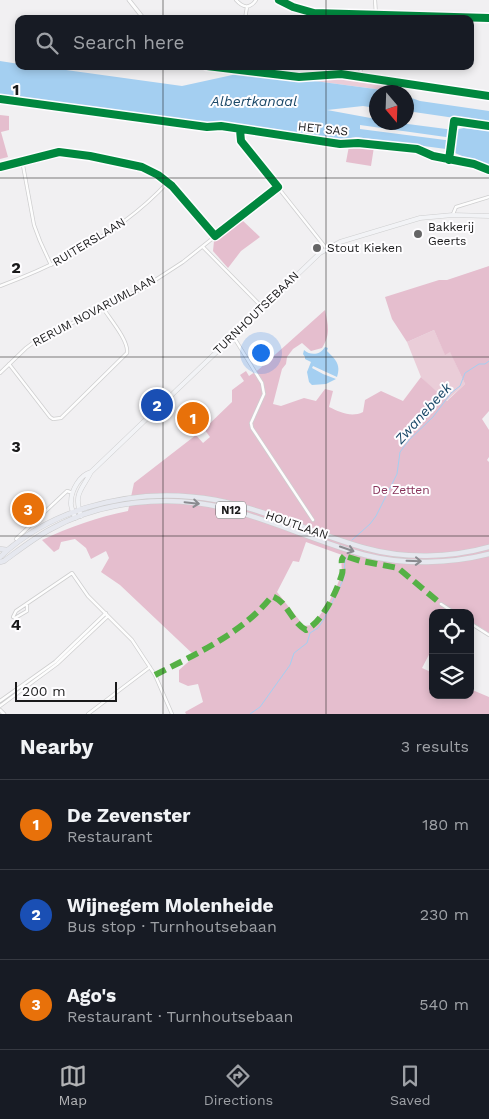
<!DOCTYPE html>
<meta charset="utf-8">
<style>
:root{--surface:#171b24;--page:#242831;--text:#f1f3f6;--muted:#9ea1a6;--line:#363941;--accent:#b2b3b5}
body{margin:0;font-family:"Work Sans",sans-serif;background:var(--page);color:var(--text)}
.controls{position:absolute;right:15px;bottom:15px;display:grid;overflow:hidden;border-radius:10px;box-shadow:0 2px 8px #0003}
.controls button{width:45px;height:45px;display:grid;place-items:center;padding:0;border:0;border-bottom:1px solid var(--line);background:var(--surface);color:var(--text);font:25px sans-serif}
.compass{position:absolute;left:369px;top:85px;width:45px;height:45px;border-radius:50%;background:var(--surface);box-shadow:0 2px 8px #0003;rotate:161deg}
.scale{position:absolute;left:15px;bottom:12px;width:102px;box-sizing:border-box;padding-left:5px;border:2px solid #1a1a1b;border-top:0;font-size:14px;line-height:18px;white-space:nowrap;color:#1a1a1b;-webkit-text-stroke:4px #fefdff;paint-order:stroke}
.you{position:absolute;left:260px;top:352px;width:18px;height:18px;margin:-12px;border:4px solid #fff;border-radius:50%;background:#1a73e8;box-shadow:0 0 0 8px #1a73e833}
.badge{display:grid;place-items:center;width:32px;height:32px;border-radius:50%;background:var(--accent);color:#fff;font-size:16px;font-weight:700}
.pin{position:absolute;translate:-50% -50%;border:2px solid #fff;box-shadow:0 1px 5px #0006}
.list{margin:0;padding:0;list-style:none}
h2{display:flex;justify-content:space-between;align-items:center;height:65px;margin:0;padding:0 20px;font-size:21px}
h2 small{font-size:16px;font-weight:400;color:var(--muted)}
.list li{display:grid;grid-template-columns:32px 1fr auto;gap:15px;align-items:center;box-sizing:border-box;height:90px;padding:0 20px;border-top:1px solid var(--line)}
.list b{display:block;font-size:19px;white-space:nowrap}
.list p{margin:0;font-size:16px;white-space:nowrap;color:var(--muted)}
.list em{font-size:16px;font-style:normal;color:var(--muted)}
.icon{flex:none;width:28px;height:28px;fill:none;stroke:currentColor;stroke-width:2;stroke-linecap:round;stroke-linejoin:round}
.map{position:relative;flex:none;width:489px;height:714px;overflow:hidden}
.search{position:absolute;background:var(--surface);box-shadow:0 2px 8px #0003;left:15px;right:15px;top:15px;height:55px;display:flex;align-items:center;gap:12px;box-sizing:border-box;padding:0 18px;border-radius:10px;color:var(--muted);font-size:19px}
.sheet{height:335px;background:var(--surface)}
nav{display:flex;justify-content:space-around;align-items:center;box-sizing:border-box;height:70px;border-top:1px solid var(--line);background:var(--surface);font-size:14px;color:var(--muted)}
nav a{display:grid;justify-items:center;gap:2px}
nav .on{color:var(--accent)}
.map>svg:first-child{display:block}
.green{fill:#eacdd8}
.forest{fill:#e5bece;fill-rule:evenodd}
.water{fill:#a4cff1;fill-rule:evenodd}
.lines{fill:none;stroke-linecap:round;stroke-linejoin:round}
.stream{stroke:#a4cff1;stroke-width:1}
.minor-casing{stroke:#cececf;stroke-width:4}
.tertiary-casing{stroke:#cececf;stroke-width:4.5}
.secondary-casing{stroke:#cececf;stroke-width:5}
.primary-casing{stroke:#cccccd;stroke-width:5.5}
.minor{stroke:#fdfdfd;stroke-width:2.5}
.tertiary{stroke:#fdfdfd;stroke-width:3}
.secondary{stroke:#f2f3f6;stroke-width:4}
.primary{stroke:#e6e8ef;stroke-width:4.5}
.quiet{stroke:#55b145;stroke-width:6;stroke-dasharray:12 6;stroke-linecap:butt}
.cycleway-casing{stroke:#fefdff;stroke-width:11}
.cycleway{stroke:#00873e;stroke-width:8}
.oneway{stroke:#8a8b90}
.grid{fill:none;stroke:#1a1a1b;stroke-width:1;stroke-opacity:0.55}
.poi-dot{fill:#656566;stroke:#fefdff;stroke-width:2}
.labels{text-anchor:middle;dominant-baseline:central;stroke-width:4;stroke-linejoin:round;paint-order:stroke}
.shield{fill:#fefdff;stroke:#5e5e5f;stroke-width:1}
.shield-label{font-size:11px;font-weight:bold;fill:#1a1a1b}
.street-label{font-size:12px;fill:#1a1a1b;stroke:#fefdff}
.poi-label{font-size:12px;fill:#1a1a1b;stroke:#fefdff;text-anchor:start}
.park-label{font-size:12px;fill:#863259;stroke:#fefdff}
.water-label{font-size:14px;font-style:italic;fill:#1a4868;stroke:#fefdff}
.grid-label{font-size:16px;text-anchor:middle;font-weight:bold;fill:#1a1a1b;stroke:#fefdff;stroke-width:4;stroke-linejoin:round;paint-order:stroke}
</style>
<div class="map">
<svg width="489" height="714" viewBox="0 0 489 714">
<rect width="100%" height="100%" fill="#f1f0f2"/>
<path class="green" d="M341,77L400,85L399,92L299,79Z
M434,330L445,354L450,351L465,384L446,401L421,377L407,342Z"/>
<path class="forest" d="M0,115L9,116V130L1,132L8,157L0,159Z
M349,146L374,147L371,166L346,162Z
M242,220L260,237L241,251L228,268L213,251L214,241Z
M489,266V411L482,419L489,430V457L487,460L489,462V633L470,621V613H458L453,610L451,613H433V647L422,668L433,673V695H470V689L489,697V714H186L185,712L203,702L198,684L188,686L179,682V670L195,656L120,585L101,572L109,558L106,551L91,559L86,548L75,539L61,542L59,549L54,552L42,540C70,527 97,517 128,511L134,483L196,435L203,443L210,437L204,429L232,402V390L244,381L240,375L246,371L249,376L258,370L325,310C328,326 331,333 322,348L311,351L302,343L293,349L287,357L286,364L282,369L273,404L281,406L304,398L316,401L325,389L333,391L329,407C340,412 351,418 363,412L365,400L381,391L403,401L421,377L447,401L465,384L450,352L445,355L434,330L407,342L392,319L385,297L439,280H447ZM306,542L342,555C340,562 343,567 341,574C336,593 324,611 312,625L304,626L277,592L293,561L299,562Z"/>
<path class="water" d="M0,61L19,64V66H37L182,86L246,72L398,92H376V108L363,106L327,110L376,119V122L400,123L454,130L464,128L489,131V166L487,167L446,149L356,137L340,140L219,124L207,126L0,97ZM360,125L453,138V141L360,129Z
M406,96L420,101L489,111V123L407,111Z
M325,347L328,348L327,351C336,360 341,364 337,377L313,366L312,368L323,374L336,379L326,384L312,385L309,382L307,372L311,362L305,359V357L303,354L304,350C311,356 320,355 325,347Z"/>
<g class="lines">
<path class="stream" d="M352,540L370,524L376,516L397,474L400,452L409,440L433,417L451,393L460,386L465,373L479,364H485L489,361
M250,714L260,707L290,665L294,653L307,643L310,633L318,628L324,619L343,580C346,572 343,565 346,557"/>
<defs>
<path id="minor" d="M236,0C243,8 250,9 256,0
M279,0L293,7L314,13L489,18
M375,0L376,15
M245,19L247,7
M360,77L361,66
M22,160L34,225L40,241L51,265
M0,167L59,152L90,156L142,167L158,175L172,186L215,236
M453,214L456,207L489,197
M203,247L262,307
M326,248L241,141L240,130L340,144L358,143L417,149L433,156L474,164L489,170
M0,286C62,263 123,231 168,182
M233,336L262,383L264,394L251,423L252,428L313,520
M9,364L50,417L53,419L61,418L127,353C129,341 110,319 103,308
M0,373L26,348L34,342L143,288L183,262L277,187
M16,539L67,491L73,493
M441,604L455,613
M27,605V611L15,618L13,617L16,611L72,573L88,596L132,640L155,675L172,714
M470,623L489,635
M0,701L55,662L106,613
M0,706L57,664L108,616
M88,714L150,667"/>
<path id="tertiary" d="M129,0L144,19
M207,66L299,77L341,74L489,96
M0,710L4,714"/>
<path id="secondary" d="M81,516C73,493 82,490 91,472L320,253L340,242L420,218L453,215L489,216
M75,518C74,513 70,507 71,502C71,490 80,475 91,472"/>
<path id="primary" d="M0,549L8,550
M0,557C23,535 54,518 85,508C127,495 173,492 216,500C267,510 315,534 365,548C404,559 450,558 489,547
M0,562L4,561C19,550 34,538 51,529C101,501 168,494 224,508C272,520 317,542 365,555C404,565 450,564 489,554"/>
</defs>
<use href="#minor" class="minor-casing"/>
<use href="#tertiary" class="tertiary-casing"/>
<use href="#secondary" class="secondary-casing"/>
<use href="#primary" class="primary-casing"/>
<use href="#minor" class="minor"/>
<use href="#tertiary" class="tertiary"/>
<use href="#secondary" class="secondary"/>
<use href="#primary" class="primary"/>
<path class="quiet" d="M348,557L361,561L398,568L441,604
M155,675C196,654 243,633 272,596C288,602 291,622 306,630C323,621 337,591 342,574C344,567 339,561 344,556"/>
<defs>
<path id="cycleway" d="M279,0L293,7L314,13L489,18
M207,66L299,77L341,74L489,96
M0,99L207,127L221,126L340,144L358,143L417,149L433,156L474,164L489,170
M449,160L454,121L489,126
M0,167L59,152L90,156L142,167L158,175L172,186L215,236L278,187L241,141L240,130"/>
</defs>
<use href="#cycleway" class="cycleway-casing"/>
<use href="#cycleway" class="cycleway"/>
</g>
<defs><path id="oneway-shaft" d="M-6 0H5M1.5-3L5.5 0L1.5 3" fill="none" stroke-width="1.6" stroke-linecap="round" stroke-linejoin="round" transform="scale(1.25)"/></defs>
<g class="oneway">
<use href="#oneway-shaft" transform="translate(192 503) rotate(6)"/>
<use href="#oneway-shaft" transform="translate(347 549) rotate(19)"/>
<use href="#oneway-shaft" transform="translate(414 561) rotate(2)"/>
</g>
<path class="grid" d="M163,0V19M326,0V19M163,66V714M326,66V714M0,178H489M0,357H489M0,536H489"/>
<g class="poi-dot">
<circle cx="418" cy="234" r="5"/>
<circle cx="317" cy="248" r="5"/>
</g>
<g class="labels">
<rect class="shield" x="216" y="501.5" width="30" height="17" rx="4"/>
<g class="shield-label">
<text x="231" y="510">N12</text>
</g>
<g class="street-label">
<text transform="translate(323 129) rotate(6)">HET SAS</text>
<text transform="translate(89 242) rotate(-31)">RUITERSLAAN</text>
<text transform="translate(94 311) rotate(-28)">RERUM NOVARUMLAAN</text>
<text transform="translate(256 313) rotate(-44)">TURNHOUTSEBAAN</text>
<text transform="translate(297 525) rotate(19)">HOUTLAAN</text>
</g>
<g class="poi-label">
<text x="428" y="227">Bakkerij<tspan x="428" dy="14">Geerts</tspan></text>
<text x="327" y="248">Stout Kieken</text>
</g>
<g class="park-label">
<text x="401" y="490">De Zetten</text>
</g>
<g class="water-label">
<text x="254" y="101">Albertkanaal</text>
<text transform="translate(423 413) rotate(-48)">Zwanebeek</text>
</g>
</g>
<g class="grid-label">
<text x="16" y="95">1</text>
<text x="16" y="273">2</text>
<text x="16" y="452">3</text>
<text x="16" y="630">4</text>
</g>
</svg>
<div class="controls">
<button><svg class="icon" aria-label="locate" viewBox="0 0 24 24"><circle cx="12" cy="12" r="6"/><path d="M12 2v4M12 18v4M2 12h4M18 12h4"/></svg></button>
<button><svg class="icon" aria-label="layers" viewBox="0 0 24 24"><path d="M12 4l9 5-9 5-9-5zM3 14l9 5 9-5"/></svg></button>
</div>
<svg class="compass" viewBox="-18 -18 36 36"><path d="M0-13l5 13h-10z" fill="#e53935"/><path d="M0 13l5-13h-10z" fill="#9ea1a6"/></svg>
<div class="scale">200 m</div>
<div class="you"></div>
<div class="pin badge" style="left:193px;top:418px;background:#e8710a">1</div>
<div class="pin badge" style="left:157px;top:405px;background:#1a4fb4">2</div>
<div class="pin badge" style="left:28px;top:509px;background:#e8710a">3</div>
<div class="search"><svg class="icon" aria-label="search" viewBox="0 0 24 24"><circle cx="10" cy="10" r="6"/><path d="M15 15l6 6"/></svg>Search here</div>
</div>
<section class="sheet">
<h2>Nearby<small>3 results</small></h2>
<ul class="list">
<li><span class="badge" style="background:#e8710a">1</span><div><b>De Zevenster</b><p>Restaurant</p></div><em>180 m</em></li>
<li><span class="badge" style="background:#1a4fb4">2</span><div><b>Wijnegem Molenheide</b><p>Bus stop · Turnhoutsebaan</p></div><em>230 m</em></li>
<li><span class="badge" style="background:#e8710a">3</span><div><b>Ago's</b><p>Restaurant · Turnhoutsebaan</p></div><em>540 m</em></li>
</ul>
</section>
<nav>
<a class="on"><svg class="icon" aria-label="map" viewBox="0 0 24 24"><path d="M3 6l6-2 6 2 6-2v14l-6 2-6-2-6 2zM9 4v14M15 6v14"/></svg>Map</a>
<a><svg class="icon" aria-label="directions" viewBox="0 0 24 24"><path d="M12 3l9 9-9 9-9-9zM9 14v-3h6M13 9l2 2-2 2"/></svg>Directions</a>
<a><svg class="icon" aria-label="saved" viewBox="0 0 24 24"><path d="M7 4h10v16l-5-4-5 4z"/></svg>Saved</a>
</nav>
